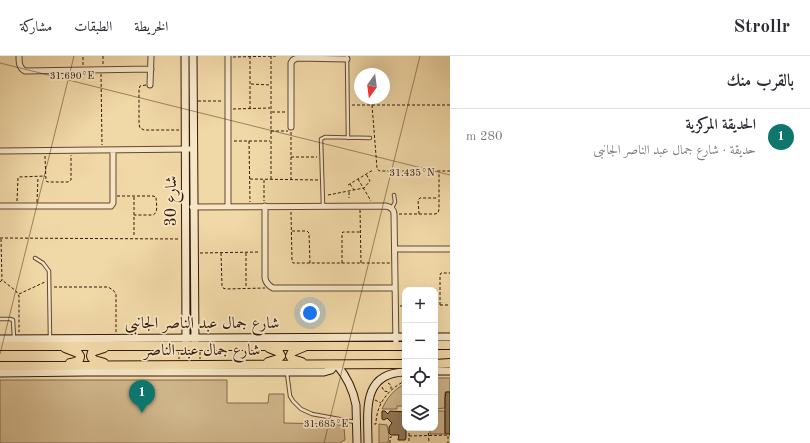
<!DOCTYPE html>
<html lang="ar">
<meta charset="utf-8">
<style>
:root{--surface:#fff;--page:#f2f2f3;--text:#2b2b33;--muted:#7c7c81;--line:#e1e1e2;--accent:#0f766e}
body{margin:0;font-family:"Old Standard TT",Amiri,serif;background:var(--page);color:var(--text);direction:rtl}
.controls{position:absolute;right:12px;bottom:12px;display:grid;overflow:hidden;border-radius:8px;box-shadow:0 4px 16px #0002}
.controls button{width:36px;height:36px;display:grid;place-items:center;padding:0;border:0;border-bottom:1px solid var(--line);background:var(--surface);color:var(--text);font:20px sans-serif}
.compass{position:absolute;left:354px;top:12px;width:36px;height:36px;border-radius:50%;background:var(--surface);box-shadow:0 4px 16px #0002;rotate:194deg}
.you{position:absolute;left:310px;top:257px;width:14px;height:14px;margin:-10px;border:3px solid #fff;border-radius:50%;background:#1a73e8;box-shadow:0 0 0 6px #1a73e833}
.badge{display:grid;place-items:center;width:26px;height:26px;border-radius:50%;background:var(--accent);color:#fff;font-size:13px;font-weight:700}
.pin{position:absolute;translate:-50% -33px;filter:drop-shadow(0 1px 2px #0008)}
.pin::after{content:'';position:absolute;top:21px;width:14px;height:12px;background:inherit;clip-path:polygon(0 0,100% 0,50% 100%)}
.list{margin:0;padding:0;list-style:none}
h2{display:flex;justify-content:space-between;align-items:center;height:52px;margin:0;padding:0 16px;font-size:17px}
h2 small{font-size:13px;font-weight:400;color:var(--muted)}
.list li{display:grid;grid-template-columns:26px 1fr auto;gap:12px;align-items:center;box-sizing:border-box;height:56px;padding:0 16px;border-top:1px solid var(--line)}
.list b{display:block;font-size:15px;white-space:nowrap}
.list p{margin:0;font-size:13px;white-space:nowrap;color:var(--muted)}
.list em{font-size:13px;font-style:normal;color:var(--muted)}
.icon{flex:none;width:22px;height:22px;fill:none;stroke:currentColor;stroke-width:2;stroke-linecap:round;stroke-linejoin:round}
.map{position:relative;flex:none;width:450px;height:387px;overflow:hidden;direction:ltr}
header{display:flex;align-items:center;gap:24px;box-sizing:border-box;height:56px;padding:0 20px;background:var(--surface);border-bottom:1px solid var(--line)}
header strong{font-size:19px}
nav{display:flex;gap:22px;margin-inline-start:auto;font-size:14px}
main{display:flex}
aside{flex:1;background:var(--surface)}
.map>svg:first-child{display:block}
.green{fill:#d1b78c;stroke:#82684a}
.building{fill:#967c5b;stroke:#341809}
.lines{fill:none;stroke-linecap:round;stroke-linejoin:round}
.lane-casing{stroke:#634830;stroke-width:4.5}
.street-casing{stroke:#634830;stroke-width:7}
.secondary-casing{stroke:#341809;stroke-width:9}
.primary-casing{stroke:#341809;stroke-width:10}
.path{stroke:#341809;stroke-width:1;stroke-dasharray:3 2;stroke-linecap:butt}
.lane{stroke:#f6e6c6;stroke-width:2.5}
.street{stroke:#f6e6c6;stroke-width:5}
.secondary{stroke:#f6e6c6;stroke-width:7}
.primary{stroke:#f1d8a7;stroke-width:8}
.ticks{fill:none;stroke:#341809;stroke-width:1;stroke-opacity:0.45}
.labels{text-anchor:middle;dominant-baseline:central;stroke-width:3.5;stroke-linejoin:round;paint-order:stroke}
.street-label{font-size:16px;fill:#341809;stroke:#f6e6c6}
.ticks-label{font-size:10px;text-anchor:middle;fill:#341809;stroke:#f6e6c6;stroke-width:3.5;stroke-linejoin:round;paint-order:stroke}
</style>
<header>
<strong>Strollr</strong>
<nav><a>الخريطة</a><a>الطبقات</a><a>مشاركة</a></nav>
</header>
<main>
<aside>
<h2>بالقرب منك<small></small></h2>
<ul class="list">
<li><span class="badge">1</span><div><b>الحديقة المركزية</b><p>حديقة · شارع جمال عبد الناصر الجانبى</p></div><em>280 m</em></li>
</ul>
</aside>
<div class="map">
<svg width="450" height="387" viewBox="0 0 450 387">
<rect width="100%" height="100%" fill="#f1d8a7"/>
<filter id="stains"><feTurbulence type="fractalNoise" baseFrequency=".005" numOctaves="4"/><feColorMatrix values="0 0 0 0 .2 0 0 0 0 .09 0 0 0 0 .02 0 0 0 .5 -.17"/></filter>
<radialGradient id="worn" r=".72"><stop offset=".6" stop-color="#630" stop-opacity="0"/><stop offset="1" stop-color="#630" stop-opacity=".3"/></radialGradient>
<path class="green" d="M435,322H450V336H445V352L435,353Z
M0,324H227V347H268L269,338H284V367L331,368L340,369L344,371L345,384L339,387H0Z
M405,328V350H397V353H382C387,342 394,333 405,328Z
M435,355H445V378H430V372H435Z
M379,368L387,369L389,379L388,387H379Z"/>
<path class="building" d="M446,336H450V378H447L445,377V342Z
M382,355H385L388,358L390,355L405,356V372H406V382L405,384H398L399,379H391L389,377V371L392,367L387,362L384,364L382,363Z"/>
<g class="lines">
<defs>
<path id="lane" d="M347,0L348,82
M323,150L321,83L325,81L370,82
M392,152L395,146L394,139
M35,202L43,207L49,215L50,282
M0,263H10L13,264L14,282
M287,317L290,340L293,345L301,353L312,358L355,366"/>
<path id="street" d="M19,0C19,6 19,12 25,15L151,13
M228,0V150
M150,29L151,0
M291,71V7L293,4L297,2L347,3
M0,95L194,93
M0,150H111L113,147V94
M265,150V222C266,227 269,230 273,232H395
M192,151L386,150C391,151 394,154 394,158L396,290
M395,193H450"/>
<path id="secondary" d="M185,0L186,286
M193,0L195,286
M435,281H450
M0,283L405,281
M337,309C347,321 353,333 356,349L357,387
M435,315H450
M0,317L85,316H324L331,314L335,309
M368,387C368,356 361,317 405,316"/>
<path id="primary" d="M435,289H450
M0,290H405
M65,292L78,297L80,300C80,306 75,306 70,307
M268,306L278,303L281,300L279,296L269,292
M302,306L292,303L290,300L292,296L304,291
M104,307C99,305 92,305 91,300L92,296L104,292
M435,308L450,307
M0,310L405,308"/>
</defs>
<use href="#lane" class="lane-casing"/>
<use href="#street" class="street-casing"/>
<use href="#secondary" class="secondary-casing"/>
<use href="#primary" class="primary-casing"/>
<path class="path" d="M103,0V9
M250,0V53
M271,0V123
M233,1L278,0
M83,9V0
M101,18L102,89
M251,28L270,29
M146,29L140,30L139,33V68L140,72L144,74H179
M198,45H223
M352,49H450
M372,49L377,112L378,114L380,115H450
M233,53L270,52
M272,56H286
M271,75H288
M291,76V123
M234,85H270
M249,85L250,146
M45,100L46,125L48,126H68L71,124V99
M291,101H317
M250,123L320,124
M358,123L371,145
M264,124V145
M350,128L354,134
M348,129L373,114
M349,136V142
M328,139L364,132L370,125L366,118
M117,140H153L156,141C156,147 159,156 153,159H134
M134,141V181
M17,145L18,122L19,121L45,120
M37,146L38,121
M360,154L361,207
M291,156L292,205L293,207H390
M399,158H435L438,157L439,153V116
M419,158L418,144L420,142H438
M292,175H307L309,177L310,207
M0,182L179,183
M1,183L2,224
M200,197L260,196
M221,197L222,230L223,232L226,233L265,232
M246,197V232
M342,207V177L343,176H360
M0,226L2,224L16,235L19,240V276
M54,231H108L113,234L116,238V276
M19,238L45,226
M435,249H450
M440,249V219L441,217H450
M400,250H405
M179,296V303
M200,296V303
M388,327L391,329V333
M382,331L384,335L389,336
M375,344L381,347
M374,368H376C376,349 388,333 405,325
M409,372V387
M428,372L429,387
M409,380L450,379
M448,380V387
M390,387V381H394"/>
<use href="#lane" class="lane"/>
<use href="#street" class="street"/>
<use href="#secondary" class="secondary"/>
<use href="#primary" class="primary"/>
</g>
<path class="ticks" d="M0,7L450,119M0,298L74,0M324,387L420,0"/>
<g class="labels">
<g class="street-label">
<text transform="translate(172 145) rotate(-90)">شارع 30</text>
<text x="202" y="268">شارع جمال عبد الناصر الجانبى</text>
<text x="202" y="295">شارع جمال عبد الناصر</text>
</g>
</g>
<g class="ticks-label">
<text x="72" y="23">31.690°E</text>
<text x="412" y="120">31.435°N</text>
<text x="326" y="371">31.685°E</text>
</g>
<rect width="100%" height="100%" filter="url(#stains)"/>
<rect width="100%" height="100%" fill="url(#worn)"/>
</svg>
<div class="controls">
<button>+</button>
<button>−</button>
<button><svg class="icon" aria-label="locate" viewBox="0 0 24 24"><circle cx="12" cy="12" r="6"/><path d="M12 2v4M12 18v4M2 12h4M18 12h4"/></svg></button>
<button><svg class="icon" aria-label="layers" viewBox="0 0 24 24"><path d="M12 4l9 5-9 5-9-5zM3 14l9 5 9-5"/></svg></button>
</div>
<svg class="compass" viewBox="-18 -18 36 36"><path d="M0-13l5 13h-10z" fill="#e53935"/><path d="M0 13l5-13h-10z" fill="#7c7c81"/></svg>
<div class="you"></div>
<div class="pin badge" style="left:142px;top:357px">1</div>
</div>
</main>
